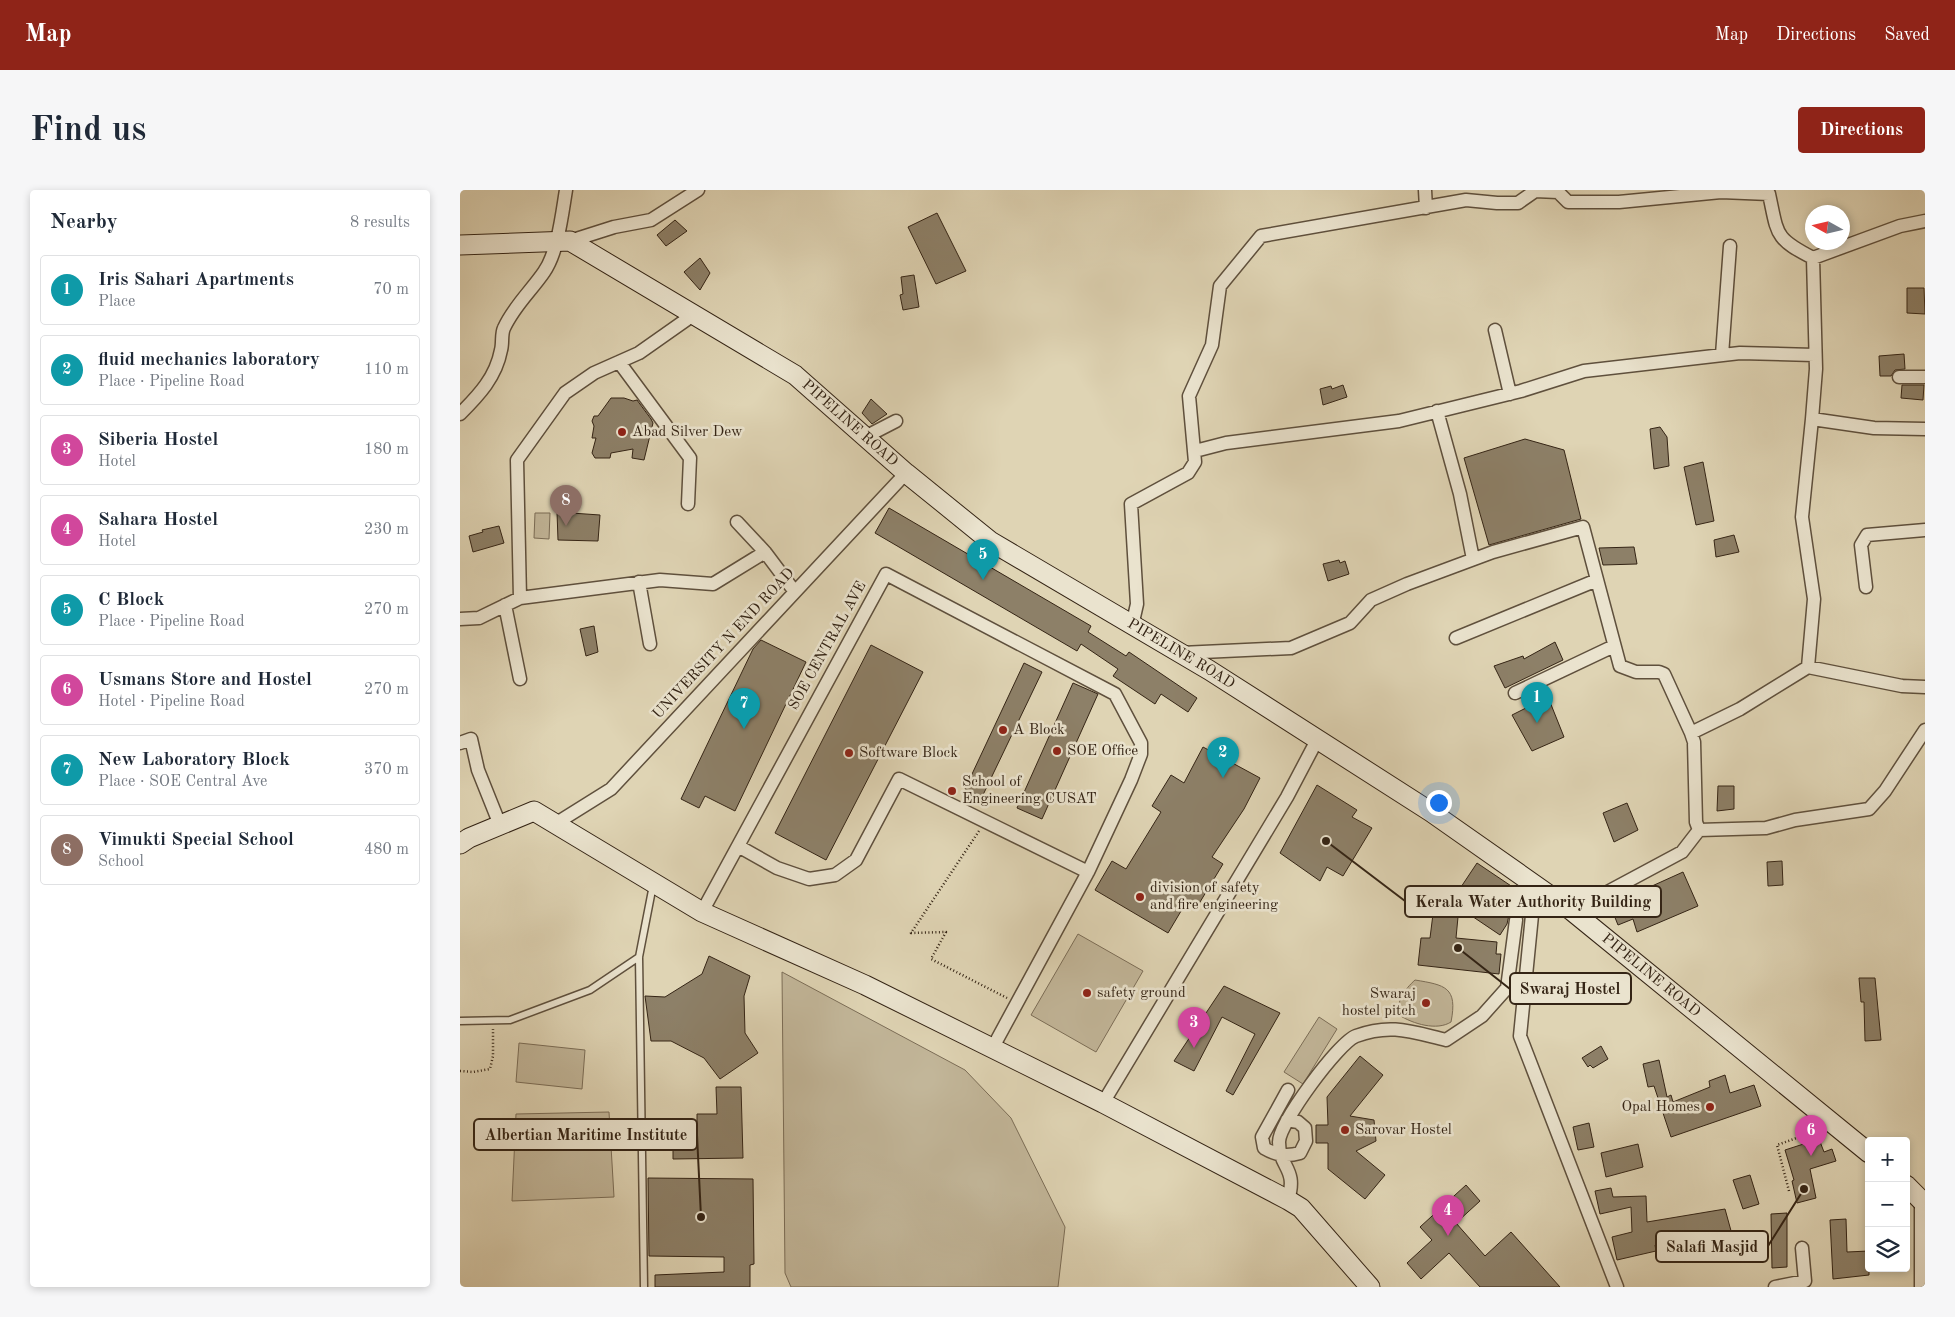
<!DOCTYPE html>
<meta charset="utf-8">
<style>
:root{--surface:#fff;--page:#f6f6f7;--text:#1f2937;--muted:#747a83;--line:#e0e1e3;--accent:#8f2418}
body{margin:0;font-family:"Old Standard TT",serif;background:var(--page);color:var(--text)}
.controls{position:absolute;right:15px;bottom:15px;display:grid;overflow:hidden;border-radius:5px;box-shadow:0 2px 8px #0003}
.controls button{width:45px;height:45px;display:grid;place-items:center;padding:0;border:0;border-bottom:1px solid var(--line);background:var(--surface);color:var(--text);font:25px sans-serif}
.compass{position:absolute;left:1345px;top:15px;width:45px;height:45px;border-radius:50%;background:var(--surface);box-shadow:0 2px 8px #0003;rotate:278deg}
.you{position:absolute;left:978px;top:612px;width:18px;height:18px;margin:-12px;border:4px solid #fff;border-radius:50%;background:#1a73e8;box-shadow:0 0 0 8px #1a73e833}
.badge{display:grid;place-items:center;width:32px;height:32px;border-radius:50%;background:var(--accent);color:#fff;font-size:16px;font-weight:700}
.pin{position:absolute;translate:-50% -41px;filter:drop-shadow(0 1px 2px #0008)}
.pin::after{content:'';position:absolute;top:26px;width:18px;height:15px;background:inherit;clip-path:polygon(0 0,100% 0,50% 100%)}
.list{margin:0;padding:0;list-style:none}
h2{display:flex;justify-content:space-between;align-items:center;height:65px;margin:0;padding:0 20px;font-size:21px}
h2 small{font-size:16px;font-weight:400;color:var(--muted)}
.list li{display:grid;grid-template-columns:32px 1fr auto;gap:15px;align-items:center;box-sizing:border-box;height:70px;margin:0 10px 10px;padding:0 10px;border:1px solid var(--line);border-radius:5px}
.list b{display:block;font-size:19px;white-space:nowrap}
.list p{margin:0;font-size:16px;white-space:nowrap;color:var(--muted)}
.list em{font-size:16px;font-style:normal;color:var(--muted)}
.icon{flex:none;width:28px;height:28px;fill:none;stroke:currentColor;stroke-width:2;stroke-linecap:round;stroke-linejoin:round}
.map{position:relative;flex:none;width:1465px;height:1097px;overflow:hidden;border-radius:5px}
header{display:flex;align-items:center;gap:30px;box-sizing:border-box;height:70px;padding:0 25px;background:var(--accent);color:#fff}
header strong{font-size:24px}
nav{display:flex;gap:28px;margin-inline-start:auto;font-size:18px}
.intro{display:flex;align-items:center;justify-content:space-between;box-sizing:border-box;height:120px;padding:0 30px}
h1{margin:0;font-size:35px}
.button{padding:12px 22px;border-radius:5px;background:var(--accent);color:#fff;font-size:18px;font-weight:700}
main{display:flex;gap:30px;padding:0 30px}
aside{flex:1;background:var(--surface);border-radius:5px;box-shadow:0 2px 8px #0003}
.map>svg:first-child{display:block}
.green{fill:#c2b699;stroke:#7b6d57}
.building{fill:#8d8068;stroke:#342415}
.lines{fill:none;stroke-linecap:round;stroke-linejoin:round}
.lane-casing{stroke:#5f503d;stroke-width:9}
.street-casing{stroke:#5f503d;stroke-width:15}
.secondary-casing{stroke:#342415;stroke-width:21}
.path{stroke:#342415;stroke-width:2.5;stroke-dasharray:1 2.5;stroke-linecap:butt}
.lane{stroke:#eae3ce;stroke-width:6}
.street{stroke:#eae3ce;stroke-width:12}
.secondary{stroke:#eae3ce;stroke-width:19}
.poi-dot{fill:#8f2418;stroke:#eae3ce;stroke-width:2}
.labels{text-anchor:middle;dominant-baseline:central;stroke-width:5;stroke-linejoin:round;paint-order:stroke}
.street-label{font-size:15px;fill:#342415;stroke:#eae3ce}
.poi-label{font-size:15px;fill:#342415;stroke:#eae3ce;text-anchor:start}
.leader{fill:none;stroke:#342415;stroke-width:2}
.callout-dot{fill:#342415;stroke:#eae3ce;stroke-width:2}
.callout{fill:#eae3ce;stroke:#342415;stroke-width:2}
.callout-label{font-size:16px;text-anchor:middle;font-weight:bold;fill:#342415}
</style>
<header>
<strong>Map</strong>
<nav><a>Map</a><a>Directions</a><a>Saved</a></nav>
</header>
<div class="intro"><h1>Find us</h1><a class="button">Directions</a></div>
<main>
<aside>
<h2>Nearby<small>8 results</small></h2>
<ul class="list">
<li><span class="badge" style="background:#0f9aa8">1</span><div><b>Iris Sahari Apartments</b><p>Place</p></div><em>70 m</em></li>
<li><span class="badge" style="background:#0f9aa8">2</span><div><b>fluid mechanics laboratory</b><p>Place · Pipeline Road</p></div><em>110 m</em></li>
<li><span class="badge" style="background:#d1479c">3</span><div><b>Siberia Hostel</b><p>Hotel</p></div><em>180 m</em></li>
<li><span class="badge" style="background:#d1479c">4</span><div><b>Sahara Hostel</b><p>Hotel</p></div><em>230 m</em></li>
<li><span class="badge" style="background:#0f9aa8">5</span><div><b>C Block</b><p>Place · Pipeline Road</p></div><em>270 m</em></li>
<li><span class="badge" style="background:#d1479c">6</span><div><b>Usmans Store and Hostel</b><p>Hotel · Pipeline Road</p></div><em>270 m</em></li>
<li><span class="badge" style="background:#0f9aa8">7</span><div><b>New Laboratory Block</b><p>Place · SOE Central Ave</p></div><em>370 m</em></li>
<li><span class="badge" style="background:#8d6e63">8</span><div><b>Vimukti Special School</b><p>School</p></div><em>480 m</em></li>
</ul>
</aside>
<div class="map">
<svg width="1465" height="1097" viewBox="0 0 1465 1097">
<rect width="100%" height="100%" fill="#dfd4b4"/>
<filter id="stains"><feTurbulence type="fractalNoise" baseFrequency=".004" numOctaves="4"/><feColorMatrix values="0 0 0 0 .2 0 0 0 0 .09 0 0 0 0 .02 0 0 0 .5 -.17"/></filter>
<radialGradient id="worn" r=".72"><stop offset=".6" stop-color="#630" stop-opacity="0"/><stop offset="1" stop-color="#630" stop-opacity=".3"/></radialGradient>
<path class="green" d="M75,323H90L89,349L74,348Z
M618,744L683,781L636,862L571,825Z
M322,782L505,880L551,928L605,1037L598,1097H331L325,1083Z
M955,790C985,795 998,797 991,832C977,841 953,834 939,825C936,811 945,799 955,790Z
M859,827L877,839L843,894L824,882Z
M59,853L125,860L122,899L56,892Z
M149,922L154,1007L52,1011L56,924Z"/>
<path class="building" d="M477,23L506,81L476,94L448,37Z
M215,30L227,41L206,56L197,45Z
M240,68L250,83L240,100L224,82Z
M454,85L459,117L443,120L440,105L443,104L441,87Z
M1447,98H1464L1465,124L1447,123Z
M1444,164L1445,179L1435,180L1431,186H1420L1419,166Z
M883,195L887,207L863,215L860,199L871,196L872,199Z
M1442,195H1464L1463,210L1441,208Z
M151,208H164L173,211L177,210L191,229L193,233L184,270L172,268L173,259L151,263L150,268H135L132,263L136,248H132L134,236L132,231L134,226H138Z
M411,209L427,224L412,234L402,223Z
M1200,237L1207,247L1209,276L1194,279L1190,239Z
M1065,249L1104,260L1121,329L1029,355L1004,268Z
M1243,272L1254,331L1236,335L1224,277Z
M429,318L631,436L628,442L666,466L669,462L737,508L728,522L701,504L695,514L653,486L658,479L621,454L617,461L415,343Z
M97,322L140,325L138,351L98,350Z
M39,336L44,353L13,362L9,346L23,342L22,340Z
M1274,345L1279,362L1256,367L1254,350Z
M1174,357L1177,374L1143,375L1139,358Z
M879,370L880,373L885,371L889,384L868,391L863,374Z
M134,436L138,462L126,466L120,439Z
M301,450L346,472L275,621L245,606L239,618L221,609L293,459Z
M1095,452L1103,470L1045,498L1034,476L1063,466L1064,469Z
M411,455L463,482L366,670L315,643Z
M564,473L582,482L522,607L505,599Z
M613,493L638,504L582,629L557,618Z
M1088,507L1104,547L1072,561L1052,525Z
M743,557L800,588L784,619L752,667L763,674L737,717L727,711L708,743L635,700L652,671L666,679L701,622L692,616L711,585L724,593Z
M857,595L897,620L892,627L912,638L883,686L867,677L860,691L820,663Z
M1258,596H1274V619L1257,621Z
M1167,613L1178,640L1154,652L1143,623Z
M1322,671L1323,695L1308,696L1307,672Z
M1017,673L1066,706L1055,722L1049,725L1047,734L1040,745L991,712Z
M1223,682L1238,716L1177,742L1173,729L1158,735L1150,715Z
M973,724L998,727L996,748L1037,752L1036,764H1041L1039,784L958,775L961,748H970Z
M249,766L290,786L284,806L285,843L298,863L260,889L244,868L211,851H191L185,806L205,807L242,784Z
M1399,788H1415L1421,850L1405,851L1404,812H1401Z
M764,796L820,823L773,905L766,901L795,844L762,827L734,881L714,871Z
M1141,856L1148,869L1133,878L1130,875L1128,877L1122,868Z
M900,866L923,885L890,926L914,930L916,951L896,961L925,985L905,1009L868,979V953H856V935H868L867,907Z
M1199,870L1207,907L1211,905L1213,912L1250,897L1249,891L1265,885L1270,903L1294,895L1301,916L1211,947L1194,896L1188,897L1183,874Z
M256,897H281L283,968L213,969V938H237V924H257Z
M1129,933L1134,957L1118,960L1113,937Z
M1359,949L1364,962L1372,959L1376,971L1350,979L1356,1008L1337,1013L1332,991L1334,990L1325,960Z
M1178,954L1183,977L1146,987L1141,963Z
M1290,985L1299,1014L1283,1019L1273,990Z
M188,988L293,989L294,1074L290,1075V1097H195V1085L264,1082V1067L189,1066Z
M1006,995L1020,1011L996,1033L1025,1066L1051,1042L1100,1097H1020L989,1063L961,1089L947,1073L972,1050L960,1037Z
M1151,998L1153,1007L1186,1006L1187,1032L1265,1019L1273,1048L1234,1056L1232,1047L1195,1055L1196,1061L1157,1070L1152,1047L1172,1042L1171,1017L1140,1024L1135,1001Z
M1327,1023V1077L1312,1078L1311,1024Z
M1386,1029L1387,1062L1409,1061V1085L1373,1089L1370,1030Z"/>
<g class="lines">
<defs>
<path id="lane" d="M0,831L50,830L130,800L179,767
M184,1097L179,767L193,695"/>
<path id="street" d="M965,0L966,18
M110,51L154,37L191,30L238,0
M1353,68L1440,36L1465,31
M1035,140L1050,204
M1262,165L1270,56
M159,172L230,268L228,314
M1439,187H1465
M977,221L1000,304L1013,369
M0,224C19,205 36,187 41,160C43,153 41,144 44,138C54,116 71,101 84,82C98,62 102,24 106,0
M405,247L436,231
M735,261L766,253L939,231L1061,201L1124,181L1280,163L1354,165
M277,332L305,362L335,402
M179,392L190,454
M1406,397L1401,355L1407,345L1465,340
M60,408L57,270L105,203L134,183L179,163L233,125
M45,415L60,489
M0,429L19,428L60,408L200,390L253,394L305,362
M672,436L677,414L671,314L728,283L735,272L729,206L752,155L760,96L801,46L1006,10L1037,13H1058L1075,1L1098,2L1108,12H1159L1261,2L1309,4C1318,45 1314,48 1353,68L1356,179L1352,229L1414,238L1465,239
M996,448L1137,390
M721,463L831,458L890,433L911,410L947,394L1033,362L1123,337L1160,476L1176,482H1199L1204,484L1231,543L1234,552L1236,632L1239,640
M1348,477L1354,409L1342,327L1352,229
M1055,503L1154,456
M1231,543L1280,519L1348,477L1442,496L1465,497
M0,553L11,549L18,580L40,635
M95,634L151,599L446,283
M278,656L317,678L349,689L375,685L396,670L439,589L628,682
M1075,695L1060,846L1157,1097
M1112,721L1222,662L1239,640L1306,638L1335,630L1409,619L1425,601L1465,540
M242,722L426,384L655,504L681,553V564L671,590L628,682L532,859
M643,913L827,607L857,550
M827,930L838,932L845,938L846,951L840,963C826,967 816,965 804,958L802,947L828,900
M828,1010C838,978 819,978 819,952C819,933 879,852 896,846C931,833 952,842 986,850L1022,826L1047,798L1056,730
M1461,1011V1097
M1315,1097L1345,1091L1342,1058"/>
<g id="secondary">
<path id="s1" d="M0,55L110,51L335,185L446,283L530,351L749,480L971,622L1112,721L1409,963"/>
<path d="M0,654L9,648L74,621L242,722L405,795L643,913L828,1010L841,1018L910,1097"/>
<path d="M1446,995L1465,1014"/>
</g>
</defs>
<use href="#lane" class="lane-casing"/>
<use href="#street" class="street-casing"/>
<use href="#secondary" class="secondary-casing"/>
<path class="path" d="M519,641L451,743L486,742L471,769L547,808
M0,881L13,882L30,879L33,866V839
M1329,1001L1317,955L1359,940"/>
<use href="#lane" class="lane"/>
<use href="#street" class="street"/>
<use href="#secondary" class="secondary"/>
</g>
<g class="poi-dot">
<circle cx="162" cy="242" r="5"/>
<circle cx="543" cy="540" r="5"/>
<circle cx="597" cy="561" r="5"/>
<circle cx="389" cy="563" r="5"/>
<circle cx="492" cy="601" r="5"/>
<circle cx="680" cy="707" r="5"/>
<circle cx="627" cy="803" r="5"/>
<circle cx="966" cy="813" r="5"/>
<circle cx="1250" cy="917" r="5"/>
<circle cx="885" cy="940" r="5"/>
</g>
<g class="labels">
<g class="street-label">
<text stroke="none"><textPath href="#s1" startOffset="445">PIPELINE ROAD</textPath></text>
<text transform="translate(264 454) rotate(-47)">UNIVERSITY N END ROAD</text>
<text transform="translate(368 456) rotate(-61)">SOE CENTRAL AVE</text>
<text stroke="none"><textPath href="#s1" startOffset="850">PIPELINE ROAD</textPath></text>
<text stroke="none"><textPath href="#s1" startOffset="1420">PIPELINE ROAD</textPath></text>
</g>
<g class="poi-label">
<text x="172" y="242">Abad Silver Dew</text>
<text x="553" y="540">A Block</text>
<text x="607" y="561">SOE Office</text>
<text x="399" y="563">Software Block</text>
<text x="502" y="592">School of<tspan x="502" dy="17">Engineering CUSAT</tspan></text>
<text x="690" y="698">division of safety<tspan x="690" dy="17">and fire engineering</tspan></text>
<text x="637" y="803">safety ground</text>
<text x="956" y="804" text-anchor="end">Swaraj<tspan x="956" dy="17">hostel pitch</tspan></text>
<text x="1240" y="917" text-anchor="end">Opal Homes</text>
<text x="895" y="940">Sarovar Hostel</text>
</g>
</g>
<path class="leader" d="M866 651L945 711M998 758L1050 799M241 1027L237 945M1344 999L1308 1056"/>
<g class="callout-dot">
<circle cx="866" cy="651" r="5"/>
<circle cx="998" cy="758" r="5"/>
<circle cx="241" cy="1027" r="5"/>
<circle cx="1344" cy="999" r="5"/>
</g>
<g class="callout">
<rect x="945" y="696" width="256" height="31" rx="5"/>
<rect x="1050" y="783" width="121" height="31" rx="5"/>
<rect x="14" y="929" width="223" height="31" rx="5"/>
<rect x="1196" y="1041" width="112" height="31" rx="5"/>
</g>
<g class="callout-label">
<text x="1073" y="717">Kerala Water Authority Building</text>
<text x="1110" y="804">Swaraj Hostel</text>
<text x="126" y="950">Albertian Maritime Institute</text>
<text x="1252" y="1062">Salafi Masjid</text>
</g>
<rect width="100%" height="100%" filter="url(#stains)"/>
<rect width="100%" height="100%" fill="url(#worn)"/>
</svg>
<div class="controls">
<button>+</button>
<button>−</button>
<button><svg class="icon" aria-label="layers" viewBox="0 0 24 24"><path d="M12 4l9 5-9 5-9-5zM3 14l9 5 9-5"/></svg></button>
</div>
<svg class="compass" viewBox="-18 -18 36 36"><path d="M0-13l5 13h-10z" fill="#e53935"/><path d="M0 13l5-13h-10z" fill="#747a83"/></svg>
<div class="you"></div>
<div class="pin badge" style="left:1077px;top:533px;background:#0f9aa8">1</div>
<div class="pin badge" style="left:763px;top:588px;background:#0f9aa8">2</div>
<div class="pin badge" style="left:734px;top:858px;background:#d1479c">3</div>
<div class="pin badge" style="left:988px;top:1046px;background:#d1479c">4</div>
<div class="pin badge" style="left:523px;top:390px;background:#0f9aa8">5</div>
<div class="pin badge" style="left:1351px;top:966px;background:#d1479c">6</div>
<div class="pin badge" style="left:284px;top:539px;background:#0f9aa8">7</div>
<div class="pin badge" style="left:106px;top:336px;background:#8d6e63">8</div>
</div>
</main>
